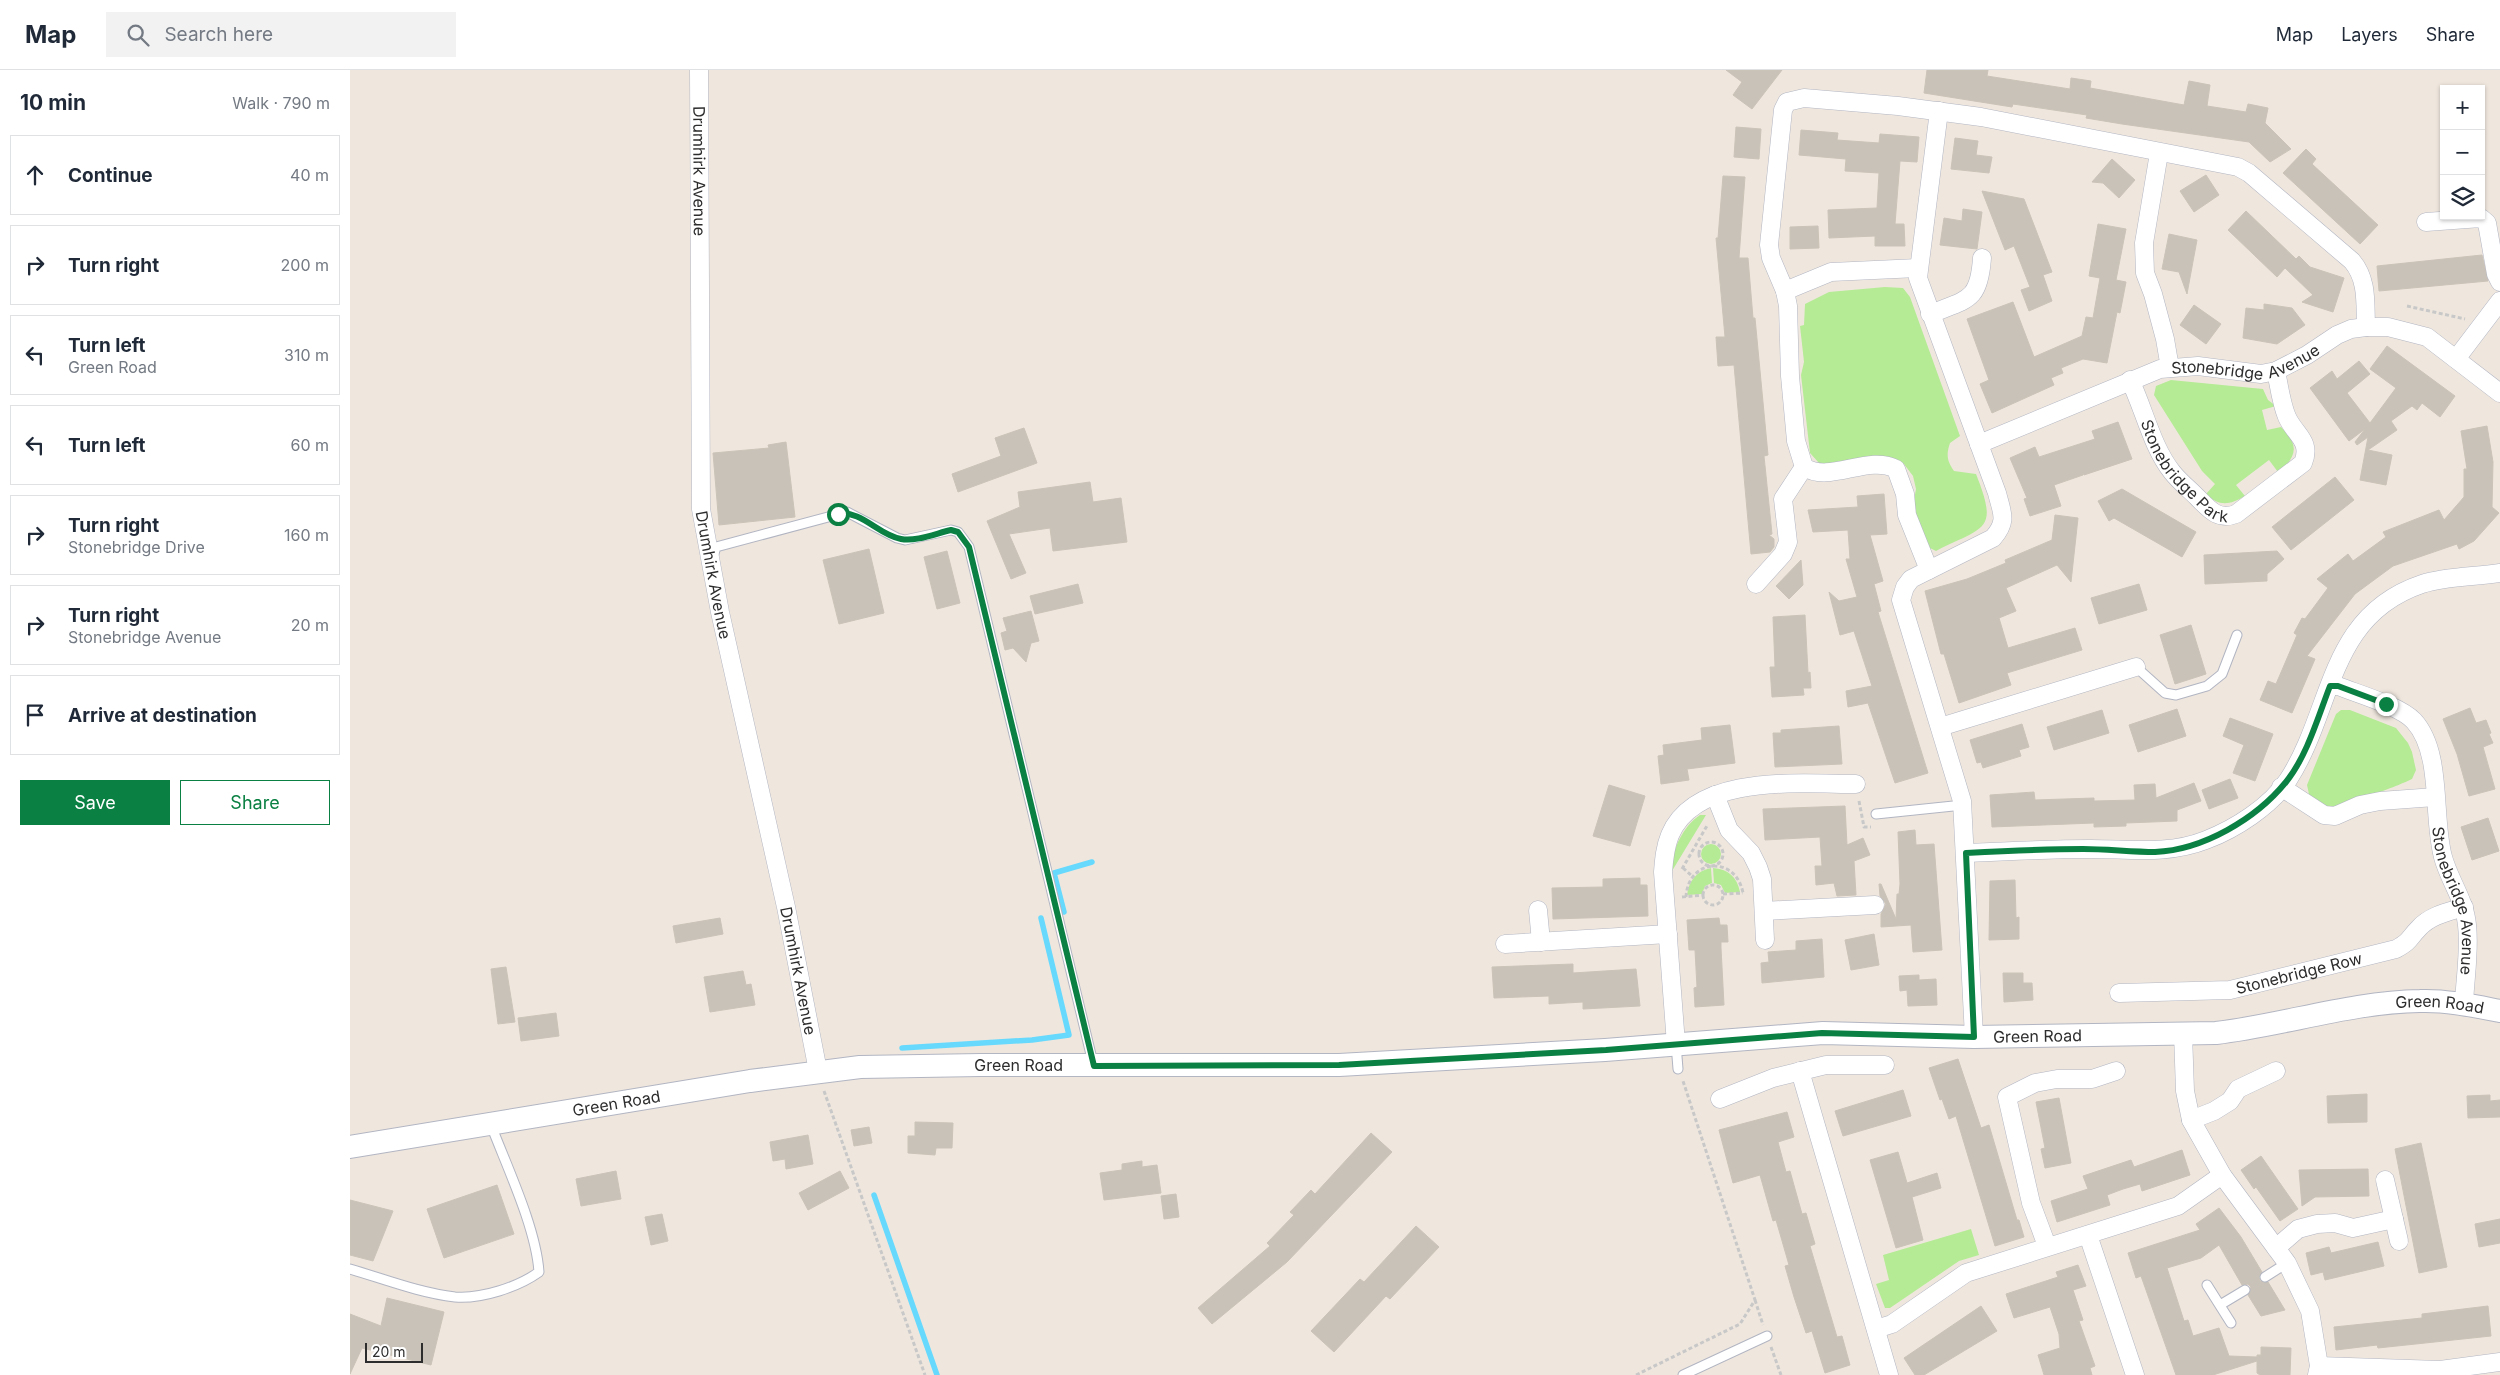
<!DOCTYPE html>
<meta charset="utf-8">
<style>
:root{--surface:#fff;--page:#f2f2f3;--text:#1f2937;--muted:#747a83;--line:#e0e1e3;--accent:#0b8043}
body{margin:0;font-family:Inter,sans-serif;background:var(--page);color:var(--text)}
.controls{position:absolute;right:15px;top:15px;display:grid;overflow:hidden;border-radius:0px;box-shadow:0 1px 4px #0004}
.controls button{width:45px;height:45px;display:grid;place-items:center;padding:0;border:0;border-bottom:1px solid var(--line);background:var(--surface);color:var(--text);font:25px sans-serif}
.scale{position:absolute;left:15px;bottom:12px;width:58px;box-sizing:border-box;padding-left:5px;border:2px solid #2d2d2d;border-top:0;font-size:14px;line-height:18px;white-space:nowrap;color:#2d2d2d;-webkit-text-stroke:4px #fff;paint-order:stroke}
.stop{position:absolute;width:15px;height:15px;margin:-11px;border:4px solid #0b8043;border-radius:50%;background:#fff}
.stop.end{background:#0b8043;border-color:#fff;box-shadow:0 1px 5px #0008}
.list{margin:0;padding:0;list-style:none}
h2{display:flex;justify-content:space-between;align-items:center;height:65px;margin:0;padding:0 20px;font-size:21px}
h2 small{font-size:16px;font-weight:400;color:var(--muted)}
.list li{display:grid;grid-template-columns:32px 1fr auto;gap:15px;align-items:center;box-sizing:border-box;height:80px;margin:0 10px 10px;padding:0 10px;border:1px solid var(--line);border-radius:0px}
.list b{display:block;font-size:19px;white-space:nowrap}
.list p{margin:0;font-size:16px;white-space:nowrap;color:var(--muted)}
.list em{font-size:16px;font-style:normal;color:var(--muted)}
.actions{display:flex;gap:10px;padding:15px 20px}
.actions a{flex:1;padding:11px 0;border:1px solid var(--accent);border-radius:0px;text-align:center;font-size:18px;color:var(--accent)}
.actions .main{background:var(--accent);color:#fff}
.icon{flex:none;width:28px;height:28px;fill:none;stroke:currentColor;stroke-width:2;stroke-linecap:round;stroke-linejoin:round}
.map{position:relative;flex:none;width:2150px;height:1305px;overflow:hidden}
header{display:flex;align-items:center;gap:30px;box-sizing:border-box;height:70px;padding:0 25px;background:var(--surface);border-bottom:1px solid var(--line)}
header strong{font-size:24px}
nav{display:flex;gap:28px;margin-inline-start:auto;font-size:18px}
.search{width:350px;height:45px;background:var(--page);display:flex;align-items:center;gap:12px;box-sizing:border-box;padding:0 18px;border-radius:0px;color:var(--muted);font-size:19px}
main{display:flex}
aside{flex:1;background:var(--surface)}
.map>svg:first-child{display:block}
.green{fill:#b5eb95}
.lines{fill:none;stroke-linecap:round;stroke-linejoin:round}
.stream{stroke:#67d9fc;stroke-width:5.5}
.building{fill:#c8c2b9;stroke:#cbc3b7}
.service-casing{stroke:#b2b5c2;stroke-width:11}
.minor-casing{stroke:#b2b5c2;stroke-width:19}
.tertiary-casing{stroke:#b2b5c2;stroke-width:24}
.path{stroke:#c8c8c8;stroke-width:3;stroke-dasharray:4 2.5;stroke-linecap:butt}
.service{stroke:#fff;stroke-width:9}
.minor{stroke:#fff;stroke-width:18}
.tertiary{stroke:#fff;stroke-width:22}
.route{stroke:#0b8043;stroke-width:6}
.labels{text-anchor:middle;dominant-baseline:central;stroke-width:4;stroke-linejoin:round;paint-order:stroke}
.street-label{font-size:16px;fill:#2d2d2d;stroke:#fff}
</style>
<header>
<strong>Map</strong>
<div class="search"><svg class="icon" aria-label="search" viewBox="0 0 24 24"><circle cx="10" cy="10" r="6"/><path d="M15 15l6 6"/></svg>Search here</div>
<nav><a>Map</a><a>Layers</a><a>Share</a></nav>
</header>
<main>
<aside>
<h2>10 min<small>Walk · 790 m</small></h2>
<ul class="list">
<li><svg class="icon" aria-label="ahead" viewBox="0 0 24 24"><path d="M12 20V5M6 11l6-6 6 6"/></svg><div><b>Continue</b></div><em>40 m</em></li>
<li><svg class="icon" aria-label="right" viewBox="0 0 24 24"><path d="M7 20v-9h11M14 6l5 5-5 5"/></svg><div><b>Turn right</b></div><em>200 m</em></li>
<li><svg class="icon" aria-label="left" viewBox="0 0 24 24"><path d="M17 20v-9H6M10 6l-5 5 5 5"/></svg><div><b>Turn left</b><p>Green Road</p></div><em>310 m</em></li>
<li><svg class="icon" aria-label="left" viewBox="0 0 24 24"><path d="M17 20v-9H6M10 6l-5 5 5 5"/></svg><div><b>Turn left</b></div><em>60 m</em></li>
<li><svg class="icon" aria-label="right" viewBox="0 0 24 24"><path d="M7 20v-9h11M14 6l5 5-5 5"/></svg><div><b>Turn right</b><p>Stonebridge Drive</p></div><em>160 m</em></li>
<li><svg class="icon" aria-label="right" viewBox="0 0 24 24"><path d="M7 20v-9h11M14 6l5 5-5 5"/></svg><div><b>Turn right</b><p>Stonebridge Avenue</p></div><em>20 m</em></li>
<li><svg class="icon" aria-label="arrive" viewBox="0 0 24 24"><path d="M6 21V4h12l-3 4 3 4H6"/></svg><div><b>Arrive at destination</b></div></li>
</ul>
<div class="actions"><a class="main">Save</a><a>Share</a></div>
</aside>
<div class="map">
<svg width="2150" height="1305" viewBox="0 0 2150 1305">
<rect width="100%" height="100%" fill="#efe7de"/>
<path class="green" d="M1535,217L1553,218L1560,227L1610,366L1600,373C1596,385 1597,391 1604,401L1626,404C1649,462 1635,456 1586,481L1578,477L1563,436L1566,419L1563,406L1554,394L1543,390L1477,395L1469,393L1460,383L1451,305L1454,292L1450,256L1454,255L1455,234L1479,222Z
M1821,310L1913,319L1918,330L1926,336L1912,340L1917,360L1931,357C1949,375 1948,386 1928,402L1919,390L1886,415L1895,426C1880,435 1869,437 1856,424L1865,414L1852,401L1804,325L1806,316Z
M1991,640H2000L2046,658L2058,673L2062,682L2066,700L2062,709C2051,715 1984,740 1973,738C1969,737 1964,732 1960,729L1957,715L1986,644Z
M1350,745H1356L1322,801C1321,781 1333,756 1350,745Z
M1351 784a10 10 0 1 1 20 0a10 10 0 1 1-20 0Z
M1361,798L1362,813L1355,816L1352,824L1337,825C1339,811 1346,801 1361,798Z
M1363,798C1378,799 1387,807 1390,822L1375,823L1371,815L1364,813Z
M1621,1159L1629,1185L1609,1191L1540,1238H1535L1526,1214L1539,1210L1533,1185Z"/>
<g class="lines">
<path class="stream" d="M714,842L704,803L742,792
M552,978L682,970L719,965L691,848
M524,1125L587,1305"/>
</g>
<path class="building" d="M1376,0H1432L1402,39L1383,25L1392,12Z
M1577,0H1638L1637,6L1720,19L1721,8L1741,11L1740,18L1834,35L1839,11L1860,15L1857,36L1896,42L1898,34L1918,38L1915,53L1941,79L1920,92L1899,72L1772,54L1736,48L1737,45L1663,34L1662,37L1574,23Z
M1386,57L1411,59L1409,89L1384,87Z
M1451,60L1488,63L1487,70L1529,73L1530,64L1569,67L1567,92L1550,91L1545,154H1554L1555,176H1525V166L1479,168L1478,140L1527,138L1529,103L1495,101L1496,89L1449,85Z
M1605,68L1628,71L1626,85L1642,87L1639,103L1601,99Z
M1956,79L1966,89L1962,94L2028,155L2010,174L1933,103Z
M1762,89L1785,110L1769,128L1753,113L1742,112Z
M1856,105L1869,125L1844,142L1830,121Z
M1373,106L1395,107L1389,188H1398L1403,248H1405L1418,385L1414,386L1422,464L1419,465L1424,469V477L1420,482L1401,484L1384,295L1368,296L1366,267H1375L1366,168H1368Z
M1632,121L1674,129L1702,202L1693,205L1702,231L1679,241L1671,220L1680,217L1664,176L1655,180Z
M1613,139L1632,142L1627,179L1590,175L1594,148L1612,151Z
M1896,141L1946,189L1949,186L1960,197L1994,208L1983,242L1952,232L1963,225L1935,198L1927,207L1878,160Z
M1748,154L1776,159L1766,210L1776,212L1770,243L1767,242L1757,293L1733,289L1711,298L1713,303L1701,308L1704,315L1642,343L1630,314L1639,310L1617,249L1663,232L1684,287L1732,266L1736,247L1743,248L1750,208L1739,206Z
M1468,156L1469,178L1440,179V157Z
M1819,164L1847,170L1837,224L1829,202L1812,199Z
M2132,185L2138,211L2029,221L2027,196Z
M1914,234L1942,238L1955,255L1927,274L1893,268L1896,238L1914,240Z
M1844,235L1871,254L1856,274L1830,255Z
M2037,276L2105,326L2090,347L2072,333L2067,340L2062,336L2041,351L2047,360L2018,380L2042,385L2036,415L2010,410L2018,367L2007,375L2005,372L2015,359L1999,371L1960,318L1982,301L1987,309L2009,291L2020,304L1997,323L2020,353L2046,318L2020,299Z
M1768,352L1782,389L1734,405L1733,403V405L1704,415L1711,436L1680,446L1674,429L1677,428L1660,388L1685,377L1689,387L1745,369L1742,361Z
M2137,356L2143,392L2142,437L2149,443L2124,471L2109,479L2107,474L2043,496L2005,524L1957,586L1965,589L1942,643L1910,630L1918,611L1926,614L1947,565L1944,563L1952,548L1955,549L1978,518L1967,509L1998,484L2003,491L2036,467L2033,462L2089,440L2094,450L2114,427V399H2117L2111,361Z
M674,358L687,393L608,422L602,404L651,386L645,368Z
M436,372L445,447L369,455L363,383L419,378L418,375Z
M1985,407L2004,430L1941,480L1922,457Z
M740,412L743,432L771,428L777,472L703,481L700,458L659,464L676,503L661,509L637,451L670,437L668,422Z
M1772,419L1846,462L1832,487L1764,448L1759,451L1748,431Z
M1534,424L1537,464L1520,465L1533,511L1524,514L1531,541L1528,542L1578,703L1545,713L1518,633L1498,637L1496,621L1522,616L1504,561L1490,565L1479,522L1489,531L1507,527L1496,489H1500L1498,460L1463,462L1458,440L1508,437L1507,426Z
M1705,445L1728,448L1721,512L1707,495L1656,518L1666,541L1649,548L1658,578L1725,558L1732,580L1657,603L1661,615L1609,633L1594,584H1591L1575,521L1617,509L1656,493L1655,490L1702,470Z
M519,479L534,543L489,554L473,490Z
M597,481L610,533L587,539L574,487Z
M1927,481L1934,489L1917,504V511L1855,514L1854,485Z
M1451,490L1453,515L1439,529L1426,516Z
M728,514L733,533L685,544L680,526Z
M1789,514L1797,540L1749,554L1741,528Z
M681,541L689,571L681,573L676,592L663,578L655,580L651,563L657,561L653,548Z
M1455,545L1458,603L1460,602L1461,618H1453L1454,625L1422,627L1420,597H1425L1423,547Z
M1841,555L1856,604L1825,614L1810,565Z
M2120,638L2126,653L2136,650L2141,663L2139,664L2143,673L2133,677L2145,719L2119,726L2107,684L2093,649Z
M1827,639L1836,666L1788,682L1779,655Z
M1752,640L1759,663L1704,680L1697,657Z
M1880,648L1923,664L1905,711L1883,703L1894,675L1873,666Z
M1672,654L1679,677L1669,680L1671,686L1633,698L1631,692L1627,693L1620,670Z
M1380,655L1385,693L1337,699L1339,710L1311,714L1308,686L1314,685L1313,675L1352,670L1351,658Z
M1489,656L1492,694L1425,697L1423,663H1431V660Z
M1880,709L1888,728L1859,739L1852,720Z
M1844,713L1851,731L1827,740V751L1776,753V756L1744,757V753L1642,757L1640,725L1684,722L1685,730L1744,728V731L1785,730L1784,715L1805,714L1806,728Z
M1259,715L1295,726L1280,776L1243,766Z
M1495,736L1497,775L1513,768L1520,785L1504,791L1506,825L1487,826L1484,813L1466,815L1465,796H1472L1470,767L1415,770L1413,739Z
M2138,748L2149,781L2122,790L2111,757Z
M1565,760L1566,775L1584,774L1592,880L1563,882L1561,855L1531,857V844L1536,834L1530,826L1529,814H1531L1546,849L1547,824H1549L1550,814L1548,762Z
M1290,808V815H1297L1298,846L1203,849L1202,818L1253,817V809Z
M1665,810L1666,848L1669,847V869L1639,870L1640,811Z
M370,848L373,864L326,873L323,856Z
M1369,848L1370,855H1377L1378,872H1371V878L1374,935L1345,937L1344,918L1347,917L1345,880H1339L1337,850Z
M1524,864L1529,895L1501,900L1495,870Z
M1472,869L1474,907L1412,913L1411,893L1419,892L1418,882L1446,880V871Z
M1223,894V903L1286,899L1290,936L1233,939V932L1199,934V926L1144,928L1142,897Z
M156,897L165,952L148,954L141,899Z
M393,901L396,915L401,914L405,935L360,942L354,907Z
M1653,903H1673V913H1682L1683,930L1654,932Z
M1569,905V910L1586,909L1587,935L1558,936L1557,920L1550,921L1549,906Z
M206,943L209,966L171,971L168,948Z
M1608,989L1631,1058L1639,1055L1667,1150H1669L1674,1167L1645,1176L1606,1046L1599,1049L1592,1029L1590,1030L1579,998Z
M1553,1020L1561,1046L1493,1066L1485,1041Z
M2017,1024V1052L1978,1053L1977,1026Z
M2140,1025V1031L2150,1030V1047L2118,1048L2117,1026Z
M1709,1028L1721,1093L1695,1098L1691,1079L1695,1078L1686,1032Z
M1437,1042L1444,1067L1428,1072L1436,1102L1440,1101L1452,1144L1456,1143L1465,1174L1460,1176L1487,1267L1492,1266L1500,1295L1475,1303L1462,1261L1456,1263L1444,1227L1435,1196L1439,1195L1426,1150L1423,1151L1410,1105L1383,1113L1369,1060Z
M565,1052L603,1053L602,1078H586L585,1085L558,1083V1066H565Z
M519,1057L522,1073L504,1076L501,1060Z
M1021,1063L1042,1082L937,1192L862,1254L848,1238L920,1176L917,1173L944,1145L940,1142L961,1120L965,1124Z
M458,1065L463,1094L436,1099L435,1089L423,1091L420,1072Z
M2071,1073L2097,1197L2069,1203L2045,1079Z
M1832,1080L1840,1105L1792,1121L1790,1114L1773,1119L1757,1125L1760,1135L1707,1152L1701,1131L1738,1119L1733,1106L1781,1090L1784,1097Z
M1548,1082L1557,1113L1587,1103L1591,1118L1562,1127L1573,1170L1546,1178L1520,1090Z
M1911,1086L1948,1139L1930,1151L1906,1117L1904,1119L1891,1100Z
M792,1091V1097L807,1095L811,1123L754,1130L750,1103L772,1100V1094Z
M2018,1099L2019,1126L1965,1127L1952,1136L1949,1100Z
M266,1101L271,1129L231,1136L226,1109Z
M490,1101L499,1118L458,1140L449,1123Z
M147,1115L164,1164L94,1188L77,1139Z
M826,1124L829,1147L814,1149L811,1126Z
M0,1130L43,1141L23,1191L0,1185Z
M1869,1138L1891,1167L1912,1202L1909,1207L1910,1211L1918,1212L1935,1240L1911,1246L1898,1225L1901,1217L1898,1214L1892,1215L1869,1175L1851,1188L1817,1198L1834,1251L1838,1250L1843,1266L1869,1258L1879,1286L1907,1287V1285H1911V1277L1941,1278L1940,1305H1910L1907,1303V1291L1863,1305H1826L1791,1206L1786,1208L1778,1183L1850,1160L1846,1154Z
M312,1144L318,1171L301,1175L295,1147Z
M2150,1149V1173L2129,1177L2125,1154Z
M1066,1156L1089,1177L1040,1229L1036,1226L984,1282L961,1261L1010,1209L1014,1212Z
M2028,1172L2034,1196L1975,1210L1973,1202L1961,1205L1956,1183L1979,1177L1981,1183Z
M1728,1195L1736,1216L1723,1220L1733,1250L1729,1251L1745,1296L1740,1298L1742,1305H1694L1688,1285L1710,1278L1709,1264L1700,1237L1664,1248L1656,1224L1708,1207L1706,1202Z
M37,1228L94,1242L81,1295L12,1278L0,1304V1244L31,1256Z
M1631,1236L1647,1261L1574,1305H1565L1554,1288Z
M2138,1236L2141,1266L2028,1278L2027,1275L1986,1280L1984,1257L2072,1248V1244Z"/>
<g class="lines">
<defs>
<path id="service" d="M363,487L366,477L497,442L547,468L555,470L601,460L608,462L619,477L743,993
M1786,597L1815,623L1826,625L1857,616L1872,604L1887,565
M1526,744L1613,735
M1326,974L1328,999
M0,1199C34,1209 70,1223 105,1227C132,1229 168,1217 189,1202C186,1158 157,1097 141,1055
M1915,1207L1937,1193
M1857,1215L1881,1253
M1870,1235L1895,1220
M1333,1305L1417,1266"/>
<g id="minor">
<path id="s1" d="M349,0L351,439L370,542L436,837L468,1001"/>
<path d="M1589,41L1568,208L1647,423C1652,443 1658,451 1643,468L1561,509L1555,517L1551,530L1612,731L1624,967"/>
<path d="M1809,83L1794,173L1795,203L1803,224L1815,269L1820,298"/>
<path d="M2076,152L2131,148L2137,153L2146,204L2150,212"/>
<path d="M1435,221L1481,202L1568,198"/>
<path d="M1580,244C1617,229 1629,232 1632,188"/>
<path d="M2106,289L2150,231"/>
<path id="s2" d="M1780,310C1794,339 1802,377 1822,402C1829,411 1839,419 1847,427C1859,439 1868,451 1886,444L1953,393C1962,371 1945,365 1937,347C1931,333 1929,315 1926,301"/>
<path id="s3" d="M1629,374L1810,299L1848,296L1911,304L1926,301L1957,285L1987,265L2001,259L2016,257H2038L2077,267L2150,323"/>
<path d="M1579,500L1557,445L1555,424L1546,399C1518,384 1480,414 1454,397L1446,371L1440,306L1438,236L1435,221L1421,188L1419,175L1433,40L1437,32L1454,28L1548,36L1631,47L1888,97L1899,103L2002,191C2018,210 2015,233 2016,257"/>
<path d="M1406,514L1433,484L1438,472L1433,429L1454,397"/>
<path id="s4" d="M1980,616H1988C2008,624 2050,636 2064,651C2093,683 2082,747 2093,787C2099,810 2115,830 2117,855C2120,881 2115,908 2114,934"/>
<path d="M1590,657L1786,597"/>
<path d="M1931,717L1974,745L1985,746L2010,735L2030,731L2085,727"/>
<path d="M1365,725L1379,760L1401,783L1408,797L1412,809L1415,870"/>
<path d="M1616,783C1657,781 1699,779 1741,779C1781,779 1818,785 1856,770C1885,759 1921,736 1938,710C1984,639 1977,546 2072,514C2097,506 2124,507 2150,503"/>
<path d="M1188,840L1191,872"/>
<path d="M1414,841L1525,835"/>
<path d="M1155,874L1318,864"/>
<path id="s5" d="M1769,923L1880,920L2046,879C2062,870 2058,869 2069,858C2081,845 2098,842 2114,837"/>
<path d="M1833,963L1835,1021L1841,1050L1872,1105L1937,1193L1960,1241L1969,1296L1967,1305"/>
<path d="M1326,974L1313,802C1314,789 1315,777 1320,765C1346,703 1452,714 1506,714"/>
<path d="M1450,1001L1539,1305"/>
<path d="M1370,1029L1423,1008L1476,995H1535"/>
<path d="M1841,1050L1864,1041L1880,1031L1888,1019L1926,1001"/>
<path d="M2035,1110L2049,1171"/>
<path d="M1738,1165L1785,1305"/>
<path d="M1697,1176L1681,1133L1657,1027L1685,1013L1707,1009H1742L1766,1001"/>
<path d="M1926,1178L1948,1159L1967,1154L1985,1153L2003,1158L2044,1149"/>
<path d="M1526,1259L1542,1254L1616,1203L1828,1136L1872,1105"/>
<path d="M1969,1296L2090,1300L2150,1292"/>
</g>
<g id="tertiary">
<path id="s6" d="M0,1077L400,1011L510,997L631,995H989L1255,980L1473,963L1624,967L1866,963C1934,955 2001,932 2070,931C2096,930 2124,936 2150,941"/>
</g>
</defs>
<use href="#service" class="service-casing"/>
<use href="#minor" class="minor-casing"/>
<use href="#tertiary" class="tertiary-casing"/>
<path class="path" d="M2057,236L2115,249
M1509,731L1514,757H1521
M1349 784a12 12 0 1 1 24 0a12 12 0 1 1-24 0Z
M1333,798L1342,806
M1332,799L1358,754
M1353 825a10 10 0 1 1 20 0a10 10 0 1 1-20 0Z
M1373,824L1393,823
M1332,827L1353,825
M1336,827C1338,788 1386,785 1393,823
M474,1021L575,1305
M1405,1230L1413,1255
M1421,1277L1431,1305
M1286,1305L1390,1254L1405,1230L1333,1011"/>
<use href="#service" class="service"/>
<use href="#minor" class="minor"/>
<use href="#tertiary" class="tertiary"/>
</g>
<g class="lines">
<path class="route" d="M488,444C512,440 528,465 551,469C566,472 587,463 601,460L608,462L619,477L744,996L989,995L1256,980L1472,963L1624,967L1616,783C1655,781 1694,779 1733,779C1757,779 1781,782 1805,782C1853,780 1906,749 1936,712C1957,686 1968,647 1980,616H1988L2036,634"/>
</g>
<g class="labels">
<g class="street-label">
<text stroke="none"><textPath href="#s1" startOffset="101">Drumhirk Avenue</textPath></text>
<text stroke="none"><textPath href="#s3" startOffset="284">Stonebridge Avenue</textPath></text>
<text stroke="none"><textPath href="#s2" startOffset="109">Stonebridge Park</textPath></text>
<text stroke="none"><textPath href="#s1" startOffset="506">Drumhirk Avenue</textPath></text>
<text stroke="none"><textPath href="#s4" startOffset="279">Stonebridge Avenue</textPath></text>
<text stroke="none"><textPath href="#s1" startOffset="911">Drumhirk Avenue</textPath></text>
<text stroke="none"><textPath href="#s5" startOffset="182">Stonebridge Row</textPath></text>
<text stroke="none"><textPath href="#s6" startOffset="2100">Green Road</textPath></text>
<text stroke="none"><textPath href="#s6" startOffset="1695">Green Road</textPath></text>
<text stroke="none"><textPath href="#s6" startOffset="675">Green Road</textPath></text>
<text stroke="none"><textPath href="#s6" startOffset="270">Green Road</textPath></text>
</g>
</g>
</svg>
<div class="controls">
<button>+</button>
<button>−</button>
<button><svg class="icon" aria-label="layers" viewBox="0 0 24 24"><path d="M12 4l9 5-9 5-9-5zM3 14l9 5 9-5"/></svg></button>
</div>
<div class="scale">20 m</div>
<div class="stop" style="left:488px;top:444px"></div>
<div class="stop end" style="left:2036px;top:634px"></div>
</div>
</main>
